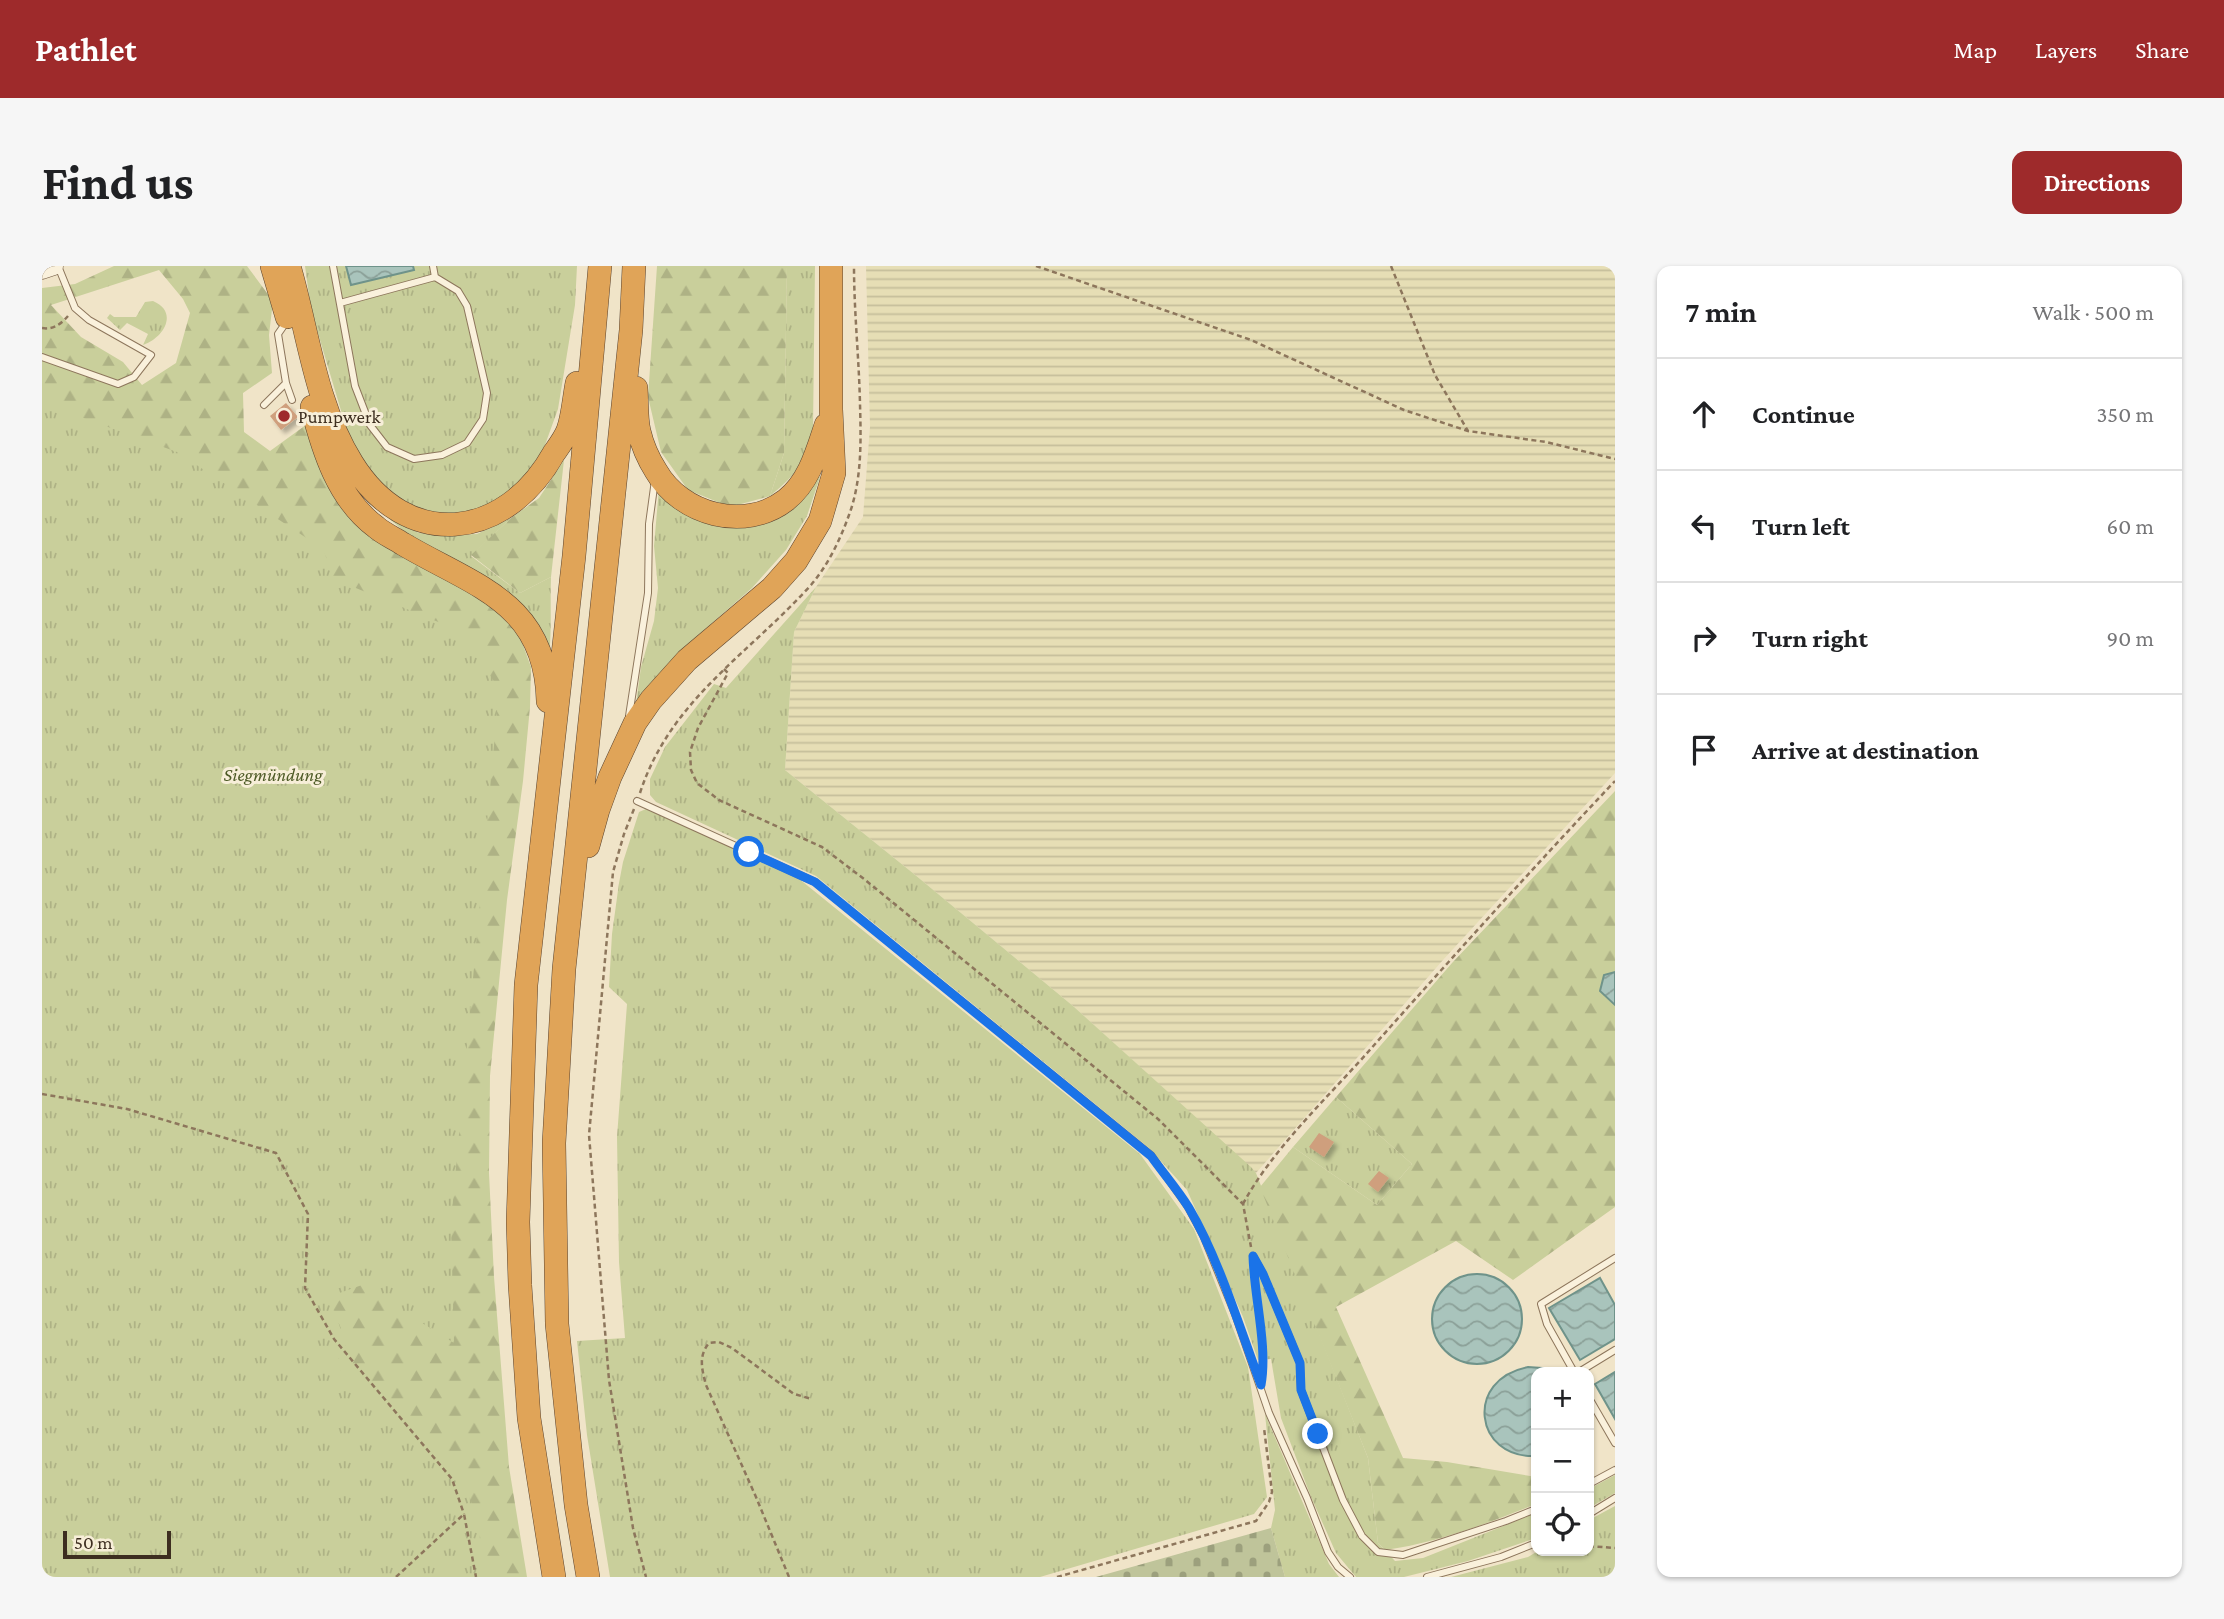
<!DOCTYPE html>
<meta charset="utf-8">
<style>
:root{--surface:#fff;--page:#f6f6f6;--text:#202124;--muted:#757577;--line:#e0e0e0;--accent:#9e2a2b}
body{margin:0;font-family:"Crimson Pro",serif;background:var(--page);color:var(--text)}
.controls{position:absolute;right:21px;bottom:21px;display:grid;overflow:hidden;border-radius:14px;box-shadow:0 2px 5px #0004}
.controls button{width:63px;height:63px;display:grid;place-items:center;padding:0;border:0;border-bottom:2px solid var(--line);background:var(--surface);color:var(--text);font:35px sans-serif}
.scale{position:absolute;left:21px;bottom:18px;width:108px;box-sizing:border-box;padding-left:7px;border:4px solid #3d2e20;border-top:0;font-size:19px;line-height:24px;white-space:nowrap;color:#3d2e20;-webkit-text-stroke:5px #f7eed8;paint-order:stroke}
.stop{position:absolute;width:21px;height:21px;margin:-16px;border:5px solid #1a73e8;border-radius:50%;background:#fff}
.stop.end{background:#1a73e8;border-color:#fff;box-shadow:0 2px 7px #0008}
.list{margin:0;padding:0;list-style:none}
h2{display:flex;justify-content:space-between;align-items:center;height:91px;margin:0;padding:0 28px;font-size:30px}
h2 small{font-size:23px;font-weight:400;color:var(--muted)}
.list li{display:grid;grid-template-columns:46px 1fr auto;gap:21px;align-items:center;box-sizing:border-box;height:112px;padding:0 28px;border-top:2px solid var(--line)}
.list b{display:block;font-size:26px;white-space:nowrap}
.list em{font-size:23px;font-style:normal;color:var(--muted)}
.icon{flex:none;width:38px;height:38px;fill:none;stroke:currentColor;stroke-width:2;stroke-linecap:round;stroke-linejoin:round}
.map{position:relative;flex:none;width:1573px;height:1311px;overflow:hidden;border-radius:14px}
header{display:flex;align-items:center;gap:42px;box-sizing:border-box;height:98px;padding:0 35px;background:var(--accent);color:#fff}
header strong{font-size:33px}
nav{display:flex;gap:38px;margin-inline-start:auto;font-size:24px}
.intro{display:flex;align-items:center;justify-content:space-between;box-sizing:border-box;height:168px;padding:0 42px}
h1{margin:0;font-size:49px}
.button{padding:18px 32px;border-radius:14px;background:var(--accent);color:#fff;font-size:24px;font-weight:700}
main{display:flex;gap:42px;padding:0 42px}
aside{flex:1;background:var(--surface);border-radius:14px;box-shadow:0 2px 5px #0004}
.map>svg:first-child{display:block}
.farmland{fill:url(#farmland-rules)}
.grass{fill:url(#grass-tufts)}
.forest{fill:url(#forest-firs);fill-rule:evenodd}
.cemetery{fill:url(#cemetery-stones)}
.water{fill:url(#water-waves);stroke:#6f938a;stroke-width:2}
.building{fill:#cf9f7d;filter:url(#shadow)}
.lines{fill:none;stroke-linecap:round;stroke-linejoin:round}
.lane-casing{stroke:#8d765c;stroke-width:8}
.secondary-casing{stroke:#6f573f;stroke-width:19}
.highway-casing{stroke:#5b4430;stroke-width:24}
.path{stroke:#8d765c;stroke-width:2.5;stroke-dasharray:5 3.5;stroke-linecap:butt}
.lane{stroke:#faf1dc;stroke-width:6}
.secondary{stroke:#faf1dc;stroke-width:18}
.highway{stroke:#e0a458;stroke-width:23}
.route{stroke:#1a73e8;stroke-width:9}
.poi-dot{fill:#9e2a2b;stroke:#f7eed8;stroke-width:2.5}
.labels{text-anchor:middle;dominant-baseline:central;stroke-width:6;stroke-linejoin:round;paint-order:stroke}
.poi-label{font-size:19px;fill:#3d2e20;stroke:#f7eed8;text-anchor:start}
.park-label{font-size:19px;font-style:italic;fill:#4d5a26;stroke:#f7eed8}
</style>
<header>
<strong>Pathlet</strong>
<nav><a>Map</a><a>Layers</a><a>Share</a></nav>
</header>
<div class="intro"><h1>Find us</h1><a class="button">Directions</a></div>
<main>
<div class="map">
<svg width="1573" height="1311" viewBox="0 0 1573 1311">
<defs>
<pattern id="farmland-rules" width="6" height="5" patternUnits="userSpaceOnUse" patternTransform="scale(1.75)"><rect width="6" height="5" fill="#e6deb5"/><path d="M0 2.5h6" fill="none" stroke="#c6bf9b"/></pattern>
<pattern id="grass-tufts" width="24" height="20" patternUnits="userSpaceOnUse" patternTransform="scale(1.75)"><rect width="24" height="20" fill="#c9cf9b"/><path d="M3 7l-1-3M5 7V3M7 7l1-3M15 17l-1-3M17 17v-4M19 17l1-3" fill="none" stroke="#aeb285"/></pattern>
<pattern id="forest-firs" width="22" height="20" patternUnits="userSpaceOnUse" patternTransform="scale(1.75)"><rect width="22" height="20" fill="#c9cf9b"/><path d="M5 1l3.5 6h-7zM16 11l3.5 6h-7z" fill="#aeb285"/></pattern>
<pattern id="cemetery-stones" width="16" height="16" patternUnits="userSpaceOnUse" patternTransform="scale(1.75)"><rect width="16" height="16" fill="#bfc49a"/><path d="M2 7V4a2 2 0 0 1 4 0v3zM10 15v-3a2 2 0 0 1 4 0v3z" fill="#9ca07d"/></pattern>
<pattern id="water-waves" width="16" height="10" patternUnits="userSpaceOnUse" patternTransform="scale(1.75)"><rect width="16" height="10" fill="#a9c4bc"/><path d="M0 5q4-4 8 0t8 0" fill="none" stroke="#8ba098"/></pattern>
<filter id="shadow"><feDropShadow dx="4" dy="4" stdDeviation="2" flood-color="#0004"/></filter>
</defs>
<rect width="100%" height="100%" fill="#f0e4c8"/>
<path class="farmland" d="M824,0H1573V507L1401,694L1214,907L1031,740L872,608L743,504L752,366L774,321L821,251L828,161Z"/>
<path class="grass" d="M263,0H535L533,39L516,143L499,190L477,217L452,239L410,249L386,246L365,240L319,200L306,168L269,44Z
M745,0H773L771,163C763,197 755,208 728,230L742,187Z
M111,35C137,46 122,72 101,79L106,68L85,57L78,64L65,52L68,48L72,51H94L103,36Z
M0,114L167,182L461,375L429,867L452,1311H0Z
M774,210L778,211L765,250L744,284L710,322L637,386L594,438L599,401L612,355L616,322L612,280L617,222L686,257Z
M345,251L377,267L408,269L435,268L469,252L429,290L478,327L509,311C508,338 510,363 507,389L472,333L445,311L369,271Z
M774,321L752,366L743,504L872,608L1031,740L1209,901L1214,907L1326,1192L1336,1277L1353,1295L1381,1292L1494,1247V1272L1426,1295L1362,1311H1314L1294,1287L1269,1231L1239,1152L1229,1093L1216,1094L1201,1051L1145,924L1107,882L774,610L614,536L608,529V513L623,481L672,418L684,422Z
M604,543L756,612L1098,888L1152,963L1206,1101L1225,1231L1212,1248L998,1311H568L545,1169L535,1075L583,1072L577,996L575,871L585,738L567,721L570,668L577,617L581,596L597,546Z
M1294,831L1370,898L1335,939L1251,881Z
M1223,1148L1287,1298L1297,1311H1243L1229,1262L1233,1244Z
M1573,1209V1227L1547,1242V1223Z
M1573,1240V1311H1409L1486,1291L1496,1285H1547V1254Z"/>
<path class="forest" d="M72,0H205L231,35L227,69L230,107L201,127L202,166L228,185L268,156L278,194L398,310L450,341L477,368L489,401L488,441L481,515L465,634L448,810L447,907L452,1011L467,1201L485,1311H444L434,1248L417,1205L293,1100L305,1077L286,1031L320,1019L412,1077L409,957L457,424L423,367L292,313L281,283L135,186L0,137V22L33,18ZM117,4L141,33L148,47L134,97L100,119L81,96L39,71L9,39Z
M615,0H745L742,187L728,230L688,241L646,224L619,186L606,131Z
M522,194L509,311L478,327L429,289L469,252L497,232Z
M1573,525V706L1562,709L1558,725L1573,739V941L1471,1014L1414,975L1294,1041L1361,1192L1405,1196L1494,1211V1238C1446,1257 1395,1277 1343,1284L1336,1277L1326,1192L1218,921L1251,881L1335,939L1370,898L1294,831L1410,697Z"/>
<path class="cemetery" d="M1229,1262L1243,1311H1054Z"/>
<path class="water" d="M304,0H371L372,4L309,19Z
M1573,706V739L1558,725L1562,709Z
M1390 1053a45 45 0 1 1 90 0a45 45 0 1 1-90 0Z
M1558,1012L1573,1039V1073L1538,1094L1507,1042Z
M1486,1101L1500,1102L1509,1106H1494V1190C1432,1193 1422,1113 1486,1101Z
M1573,1106V1153L1553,1118Z"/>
<path class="building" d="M244,137L256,151L239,164L228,150Z
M1277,867L1292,876L1282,891L1267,881Z
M1337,905L1347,912L1336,926L1326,918Z"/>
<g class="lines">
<defs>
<path id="lane" d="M291,0L313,120L328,159L345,181L372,193L400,189L425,177L441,153L445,127L425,40L416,25L393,11L391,0
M298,37L393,11
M0,91L76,118L92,111L109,89L47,54L33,42L16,0
M244,117L250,134
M222,139L244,117L236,68L245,55
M587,450L606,327L607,258L613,214
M595,535L773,616L1109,889L1146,941L1161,969L1193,1048L1227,1147L1265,1232L1286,1286L1296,1301L1308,1311
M1211,990L1221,1008L1258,1097L1259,1124L1301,1234L1320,1270L1336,1286L1361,1289L1464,1255L1494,1243
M1532,1106L1505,1058L1499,1038L1573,992
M1537,1106L1573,1084
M1547,1132L1573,1177
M1547,1218L1573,1204
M1547,1248L1573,1232
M1385,1311L1459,1291L1494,1277"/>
<path id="secondary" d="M0,4L12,0"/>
<path id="highway" d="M230,0L245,51
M247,0C266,65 273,138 310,197C365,286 463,275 512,187C517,180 523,172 526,164C531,150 532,132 535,117
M594,122C595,136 594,152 597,165C600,178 607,194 614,205C639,249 703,266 744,234C767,216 775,186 784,159
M270,141C281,184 296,233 334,261C342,268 352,272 361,278C432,320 504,336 506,435
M546,580L556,544L568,511L593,457L609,434L645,394L730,322L754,295L778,255L792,207L789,143V0
M512,1311L487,1152L478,1019L476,956L484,719L532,290L558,0
M546,1311L534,1239L515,1058L512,877L522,703L589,64L592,0"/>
</defs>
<use href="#lane" class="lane-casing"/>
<use href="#secondary" class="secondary-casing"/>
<use href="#highway" class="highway-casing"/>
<path class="path" d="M994,0L1209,74L1362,144L1426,165L1504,176L1573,193
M1349,0L1393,109L1426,165
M0,62C11,64 19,58 26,50
M682,403L686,407L656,462L648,486L649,504L655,517L677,534L780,581L822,613L1116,853L1201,938L1209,981
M598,527C628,434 707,388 769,319C786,299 798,274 807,249C820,214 819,175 818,138C817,92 812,46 812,0
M592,543L582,568L571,606L547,869L567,1114L591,1262L604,1311
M0,828L85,843L234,887L266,948L263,1022L292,1073L410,1213L422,1248
M1201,938C1229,885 1285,832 1326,786C1407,695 1489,604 1573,515
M1212,1016L1222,1096
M1547,1280L1573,1282
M354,1311L422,1248L434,1311
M747,1311L714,1231L664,1119C660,1104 656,1090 667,1077L677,1076L690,1082L752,1128L770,1133
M1015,1311L1214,1255L1227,1236L1230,1226L1222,1162"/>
<use href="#lane" class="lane"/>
<use href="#secondary" class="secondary"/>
<use href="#highway" class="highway"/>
</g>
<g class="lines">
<path class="route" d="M707,586L773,616L1109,890C1121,907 1136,924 1147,942C1177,993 1198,1063 1219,1119C1226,1080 1212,1031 1211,990L1221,1008L1258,1097L1259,1124L1276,1168"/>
</g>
<circle class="poi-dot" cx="242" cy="150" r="7"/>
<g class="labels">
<g class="poi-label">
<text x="256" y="150">Pumpwerk</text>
</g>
<g class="park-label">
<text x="231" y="508">Siegmündung</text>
</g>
</g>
</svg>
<div class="controls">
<button>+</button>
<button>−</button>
<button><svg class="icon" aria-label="locate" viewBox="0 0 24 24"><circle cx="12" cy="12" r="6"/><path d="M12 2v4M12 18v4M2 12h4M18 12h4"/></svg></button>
</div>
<div class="scale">50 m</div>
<div class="stop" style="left:707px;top:586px"></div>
<div class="stop end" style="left:1276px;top:1168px"></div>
</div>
<aside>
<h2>7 min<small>Walk · 500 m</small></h2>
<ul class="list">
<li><svg class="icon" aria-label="ahead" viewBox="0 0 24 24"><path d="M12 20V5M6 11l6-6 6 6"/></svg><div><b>Continue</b></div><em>350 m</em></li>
<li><svg class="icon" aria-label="left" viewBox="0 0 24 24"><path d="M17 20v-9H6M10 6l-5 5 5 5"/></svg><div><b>Turn left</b></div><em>60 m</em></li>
<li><svg class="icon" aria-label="right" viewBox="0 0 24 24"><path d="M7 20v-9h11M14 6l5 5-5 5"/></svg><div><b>Turn right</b></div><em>90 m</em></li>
<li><svg class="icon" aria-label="arrive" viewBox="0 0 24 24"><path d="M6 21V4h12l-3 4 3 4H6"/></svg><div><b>Arrive at destination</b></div></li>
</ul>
</aside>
</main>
